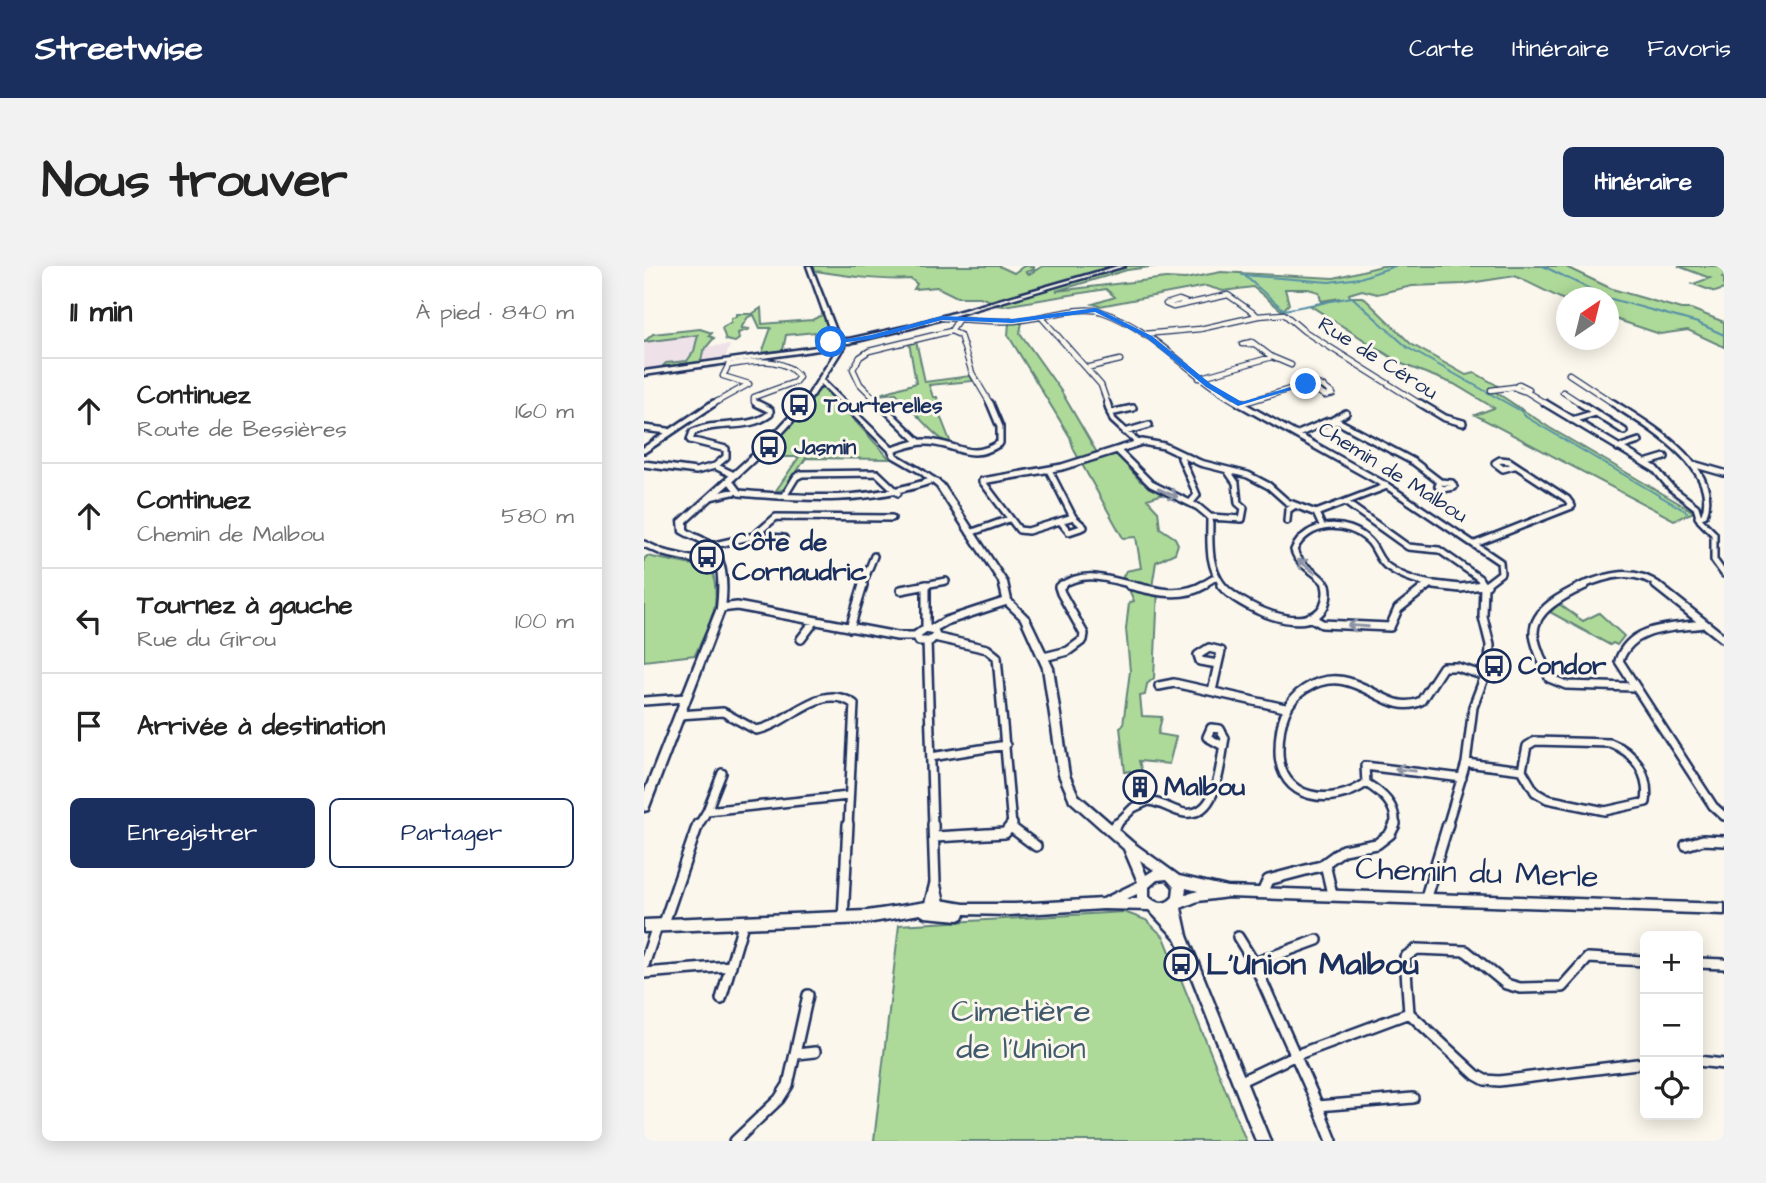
<!DOCTYPE html>
<html lang="fr">
<meta charset="utf-8">
<style>
:root{--surface:#fff;--page:#f2f2f2;--text:#222;--muted:#767676;--line:#e0e0e0;--accent:#1b2f5e}
body{margin:0;font-family:"Architects Daughter",sans-serif;background:var(--page);color:var(--text)}
.controls{position:absolute;right:21px;bottom:21px;display:grid;overflow:hidden;border-radius:10px;box-shadow:0 4px 18px #0003}
.controls button{width:63px;height:63px;display:grid;place-items:center;padding:0;border:0;border-bottom:2px solid var(--line);background:var(--surface);color:var(--text);font:35px sans-serif}
.compass{position:absolute;left:912px;top:21px;width:63px;height:63px;border-radius:50%;background:var(--surface);box-shadow:0 4px 18px #0003;rotate:35deg}
.stop{position:absolute;width:21px;height:21px;margin:-16px;border:5px solid #1a73e8;border-radius:50%;background:#fff}
.stop.end{background:#1a73e8;border-color:#fff;box-shadow:0 2px 7px #0008}
.list{margin:0;padding:0;list-style:none}
h2{display:flex;justify-content:space-between;align-items:center;height:91px;margin:0;padding:0 28px;font-size:30px}
h2 small{font-size:23px;font-weight:400;color:var(--muted)}
.list li{display:grid;grid-template-columns:46px 1fr auto;gap:21px;align-items:center;box-sizing:border-box;height:105px;padding:0 28px;border-top:2px solid var(--line)}
.list b{display:block;font-size:26px;white-space:nowrap}
.list p{margin:0;font-size:23px;white-space:nowrap;color:var(--muted)}
.list em{font-size:23px;font-style:normal;color:var(--muted)}
.actions{display:flex;gap:14px;padding:21px 28px}
.actions a{flex:1;padding:16px 0;border:2px solid var(--accent);border-radius:10px;text-align:center;font-size:24px;color:var(--accent)}
.actions .main{background:var(--accent);color:#fff}
.icon{flex:none;width:38px;height:38px;fill:none;stroke:currentColor;stroke-width:2;stroke-linecap:round;stroke-linejoin:round}
.map{position:relative;flex:none;width:1080px;height:875px;overflow:hidden;border-radius:10px}
header{display:flex;align-items:center;gap:42px;box-sizing:border-box;height:98px;padding:0 35px;background:var(--accent);color:#fff}
header strong{font-size:33px}
nav{display:flex;gap:38px;margin-inline-start:auto;font-size:24px}
.intro{display:flex;align-items:center;justify-content:space-between;box-sizing:border-box;height:168px;padding:0 42px}
h1{margin:0;font-size:49px}
.button{padding:18px 32px;border-radius:10px;background:var(--accent);color:#fff;font-size:24px;font-weight:700}
main{display:flex;gap:42px;padding:0 42px}
aside{flex:1;background:var(--surface);border-radius:10px;box-shadow:0 4px 18px #0003}
.map>svg:first-child{display:block}
.built{fill:#eee2e8}
.green{fill:#aeda99;stroke:#64847c;stroke-width:2}
.lines{fill:none;stroke-linecap:round;stroke-linejoin:round}
.stream{stroke:#568fa7;stroke-width:2}
.street-far3-casing{stroke:#1b2f5e;stroke-width:7}
.street-far2-casing{stroke:#1b2f5e;stroke-width:10}
.street-far1-casing{stroke:#1b2f5e;stroke-width:12}
.street-casing{stroke:#1b2f5e;stroke-width:14}
.secondary-casing{stroke:#1b2f5e;stroke-width:5}
.street-far3{stroke:#fbf7ec;stroke-width:4.5}
.street-far2{stroke:#fbf7ec;stroke-width:5}
.street-far1{stroke:#fbf7ec;stroke-width:7}
.street{stroke:#fbf7ec;stroke-width:9}
.secondary{fill:#fbf7ec;fill-rule:evenodd}
.oneway{stroke:#8b93a5}
.route{fill:#1a73e8}
.labels{text-anchor:middle;dominant-baseline:central;stroke-width:6;stroke-linejoin:round;paint-order:stroke}
.far-street-label{font-size:21px;fill:#1b2f5e;stroke:#fbf7ec}
.far-poi-label{font-size:21px;font-weight:bold;fill:#1b2f5e;stroke:#fbf7ec;text-anchor:start}
.poi-label{font-size:26px;font-weight:bold;fill:#1b2f5e;stroke:#fbf7ec;text-anchor:start}
.near-street-label{font-size:32px;fill:#1b2f5e;stroke:#fbf7ec}
.near-poi-label{font-size:32px;font-weight:bold;fill:#1b2f5e;stroke:#fbf7ec;text-anchor:start}
.near-park-label{font-size:32px;fill:#405a6d;stroke:#fbf7ec}
</style>
<header>
<strong>Streetwise</strong>
<nav><a>Carte</a><a>Itinéraire</a><a>Favoris</a></nav>
</header>
<div class="intro"><h1>Nous trouver</h1><a class="button">Itinéraire</a></div>
<main>
<aside>
<h2>11 min<small>À pied · 840 m</small></h2>
<ul class="list">
<li><svg class="icon" aria-label="ahead" viewBox="0 0 24 24"><path d="M12 20V5M6 11l6-6 6 6"/></svg><div><b>Continuez</b><p>Route de Bessières</p></div><em>160 m</em></li>
<li><svg class="icon" aria-label="ahead" viewBox="0 0 24 24"><path d="M12 20V5M6 11l6-6 6 6"/></svg><div><b>Continuez</b><p>Chemin de Malbou</p></div><em>580 m</em></li>
<li><svg class="icon" aria-label="left" viewBox="0 0 24 24"><path d="M17 20v-9H6M10 6l-5 5 5 5"/></svg><div><b>Tournez à gauche</b><p>Rue du Girou</p></div><em>100 m</em></li>
<li><svg class="icon" aria-label="arrive" viewBox="0 0 24 24"><path d="M6 21V4h12l-3 4 3 4H6"/></svg><div><b>Arrivée à destination</b></div></li>
</ul>
<div class="actions"><a class="main">Enregistrer</a><a>Partager</a></div>
</aside>
<div class="map">
<svg width="1080" height="875" viewBox="0 0 1080 875">
<rect width="100%" height="100%" fill="#fbf7ec"/>
<filter id="ink" filterUnits="userSpaceOnUse"><feTurbulence type="fractalNoise" baseFrequency=".0143" numOctaves="2"/><feDisplacementMap in="SourceGraphic" scale="14" xChannelSelector="R" yChannelSelector="G"/><feConvolveMatrix kernelMatrix="1 2 1 2 8 2 1 2 1" color-interpolation-filters="sRGB"/></filter>
<g filter="url(#ink)">
<path class="built" d="M55,68L52,81L86,79L81,93L0,105V76Z"/>
<path class="green" d="M169,0H355L370,7L380,0H390V3L382,6L385,8L399,0H473L349,36L336,31H313L293,21L270,23L273,18L267,13C237,15 203,10 172,5Z
M484,0H513L483,4L412,25L522,12L541,13L577,6L690,12L738,0H920L968,23L1037,43H1047L1080,56V81L1044,64L1016,68L965,51L964,32H922V35L871,10L819,18L768,20L733,28L718,24L705,28L706,31H719L767,78L822,109L831,107L854,120L850,125L906,162L1050,246L1030,254L831,149L850,142L810,118L758,98L667,40L696,32L677,35L675,26L664,23H641L645,38L638,45L609,21L579,25L562,20L456,40L449,38L471,31L462,23L360,40L349,39Z
M1034,0H1080V10L1078,11L1080,13V23L1071,26L1049,18L1066,12Z
M117,42L118,58L168,54L180,48L184,62L174,78H171V66L142,69L139,84L118,87L127,62H116L110,49L104,51L97,62L106,63L94,67L95,73L91,76L82,74L78,62L87,56V52L92,51V48H108Z
M378,56L376,67L417,125L456,192L474,188L496,215L520,228L503,233L514,245L516,262L531,272L534,278L531,287L512,296L508,321L514,323L510,412L503,418L501,429L496,430L498,450L518,451L514,468L532,471L525,498L495,495L502,521L487,523L486,505L481,506L476,461L479,459L486,405L482,363L485,337L490,335L479,310L482,305L497,302L492,271L479,272L430,184L426,171L364,69L365,57Z
M56,63L68,67L65,70L70,72L59,85L57,96L18,101L22,97L43,95L50,85L54,69L0,76L9,68Z
M272,75L281,116L326,110L329,115L285,119L289,131H293L297,152L308,180C289,170 268,143 252,127L233,129L272,117L265,76Z
M179,120L246,193L162,192L141,223L131,226L155,191H115Z
M3,290L68,303C78,342 66,355 51,389L0,395V293Z
M915,338L939,355L955,347L980,370L973,379L969,377L966,379L906,346Z
M480,646L502,654L520,671L602,875H230L255,659Z"/>
<g class="lines">
<path class="stream" d="M899,0L964,32
M598,9L685,16L716,12L751,0
M601,10L640,44L708,31L764,82L877,145L882,151L1043,246
M964,32L1054,57L1080,69"/>
<defs>
<path id="street-far3" d="M543,37L535,34L522,38L529,41L584,29L614,50
M298,52C321,53 345,56 368,55C394,54 435,38 459,46C513,65 549,114 598,139
M398,52L457,119L464,139
M307,65L316,69L328,107L347,139
M500,68L556,63L614,50L640,48L660,65L778,139
M610,78H598L608,76L628,91
M86,99C108,95 140,90 155,111L151,116L110,131V136L115,139
M442,102L476,94
M925,108L972,139
M555,112L628,91L647,99
M670,117L680,121L689,128L681,130L662,118Z
M875,118L885,123L879,125L871,122Z
M847,124L870,121
M881,125L904,139
M919,126L939,139
M597,138L662,118
M67,139L105,118L79,110L85,98
M237,139L216,118L209,103L216,91L225,85L307,65L314,54"/>
<path id="street-far2" d="M235,137L275,176
M463,137L469,154L493,176
M595,137L743,220L856,296L857,307L840,320
M776,137L801,152L819,157
M901,137L1011,203L1027,222L1052,241L1056,254L1070,268V294L1080,308
M936,137L980,165
M969,137C1003,159 1078,201 1060,249L1054,251
M597,138L600,137
M466,147L489,142
M689,154L702,147
M928,154L951,147
M0,162L24,165
M481,166L505,159
M654,168L684,155L695,156L770,196L796,216
M974,182L995,175
M0,184L70,137
M248,184C259,181 270,176 281,176C313,176 324,198 356,177V161L346,137
M473,184L507,218L554,241L566,251C566,276 563,299 579,320
M539,190L537,192L553,229L547,236
M1001,197L1021,191
M0,198L52,205L71,200L90,209
M1052,199L1080,207
M71,200L82,191V183L46,174L49,166C74,154 103,165 126,148V144L112,137
M405,204L429,251L384,265L375,264L338,215L418,201L498,176L520,180L556,197L604,209L625,220L643,236L672,247
M85,214L95,227C163,233 224,237 289,214
M796,216L808,217L810,221L799,223L794,220Z
M141,229L152,211L158,208L233,207L254,227
M66,231L93,225
M701,236L764,281L795,284L835,312L840,320H836
M566,251L598,253L600,242L594,237L592,217L583,204
M416,255L425,266L440,261L429,251
M643,255L644,244L650,240
M678,260L672,247L743,220
M326,267L365,253
M110,270L140,272
M0,278L20,287L73,299
M831,278L928,240L923,233L865,195L856,194L851,197L859,203L870,200
M66,280L110,270L132,251L248,252
M218,320L230,290
M275,320L302,315
M416,320C442,303 463,313 492,320
M557,320L572,311
M683,320C674,305 655,302 650,284C663,255 703,253 725,275C733,283 734,295 744,301C761,313 782,318 802,320
M937,320C964,309 990,301 1015,320"/>
<path id="street-far1" d="M282,319V362
M485,319C509,325 537,333 560,319
M577,319C593,339 663,373 680,340C683,333 684,326 682,319
M790,319L816,322L839,319
M941,319C922,328 889,343 890,368C891,382 901,399 905,412L922,419L990,421
M1012,319L1080,373
M257,324L283,319
M77,342L93,340L253,370H272
M666,351L678,358L746,361L754,343L784,319
M1061,358C1029,362 987,359 975,395L1069,540L1080,550
M206,362L219,319
M282,362L290,364L292,369L286,375H275L272,369Z
M288,363L302,355L363,335
M290,371L343,383L353,391L368,560
M157,373L170,356
M283,375L289,560
M565,382L577,385L574,398L556,395L554,389Z
M400,391L424,385L439,374L440,368L417,327L415,321L418,319
M515,420L530,417L641,442
M568,425L574,398
M0,435L42,432
M35,449L79,446L112,464C145,459 175,414 210,438L204,560
M891,475L966,477C991,486 1006,509 1002,536L961,545L903,533L891,526L878,504L883,480Z
M287,491L362,479
M822,497L878,504
M722,517L721,500L818,512
M63,545L204,530
M54,560L63,545L78,507
M471,560L489,542L504,535C518,536 528,545 541,547C575,551 576,495 581,472L576,463L567,462L563,471L579,480
M751,560C753,539 738,527 722,517C689,541 634,535 635,484C635,460 640,436 661,423C711,391 741,454 777,435L799,401H813L841,410
M803,560L822,497L829,441L845,399L846,379L839,351L840,320L843,319"/>
<path id="street" d="M289,558L291,617
M368,562L392,580
M468,564L473,558
M291,571L361,567L368,558
M1042,579L1059,574L1080,575
M681,598L688,628
M291,617L296,639L289,646L285,640Z
M618,627L624,614L677,600L699,584L733,578L746,568L751,558
M782,631L804,558
M199,653L204,558
M19,660L54,558
M594,671L610,697L674,840L769,832
M610,697L673,674
M1054,697L1080,698
M0,699L13,660
M0,707L87,700
M77,733L99,658
M765,747L832,809L841,814L855,815L1001,797
M153,788L171,786
M1054,795L1080,798
M595,816L652,789L765,747L761,691L773,683L822,685L862,718L876,722L918,721L944,692L1001,695
M674,840L688,875
M91,875L135,833L144,819L164,729"/>
<path id="secondary" d="M163,0H167L193,67L198,73H205L264,60L474,0H481L267,62L205,77H191L182,83L0,109V105L180,80L188,74L192,73L187,67Z
M195,80L200,81L179,114L250,183L253,189L280,205L299,218L363,316L367,334L385,352L409,402L425,509L434,529L488,576L535,610L583,621L1080,638V648L584,631L554,635L537,642L543,670L626,875H612L533,674L505,644L459,643L365,649L321,648L319,652L315,654L281,651L276,648L223,657L0,666V654L223,645L296,634L320,638H371L459,633L494,616L480,583L426,535L425,532L415,509L399,402L377,353L360,337L355,316L293,221L276,207L248,191L245,185L177,118C144,171 88,214 43,256V263C49,268 57,270 63,274C84,287 84,320 81,342L5,541L4,544L0,545V527L73,342C75,323 77,294 62,280C54,273 44,272 36,266L35,255L118,180L161,134ZM496,594L510,604L502,609ZM523,613L530,621L529,631C521,640 513,638 505,631V621L513,614ZM542,622L554,625L541,629ZM493,628V633H482Z"/>
</defs>
<use href="#street-far3" class="street-far3-casing"/>
<use href="#street-far2" class="street-far2-casing"/>
<use href="#street-far1" class="street-far1-casing"/>
<use href="#street" class="street-casing"/>
<use href="#secondary" class="secondary-casing"/>
<use href="#street-far3" class="street-far3"/>
<use href="#street-far2" class="street-far2"/>
<use href="#street-far1" class="street-far1"/>
<use href="#street" class="street"/>
<use href="#secondary" class="secondary"/>
</g>
<defs><path id="oneway-shaft" d="M-6 0H5M1.5-3L5.5 0L1.5 3" fill="none" stroke-width="1.6" stroke-linecap="round" stroke-linejoin="round" transform="scale(1.75)"/></defs>
<g class="oneway">
<use href="#oneway-shaft" transform="translate(524 227) rotate(23)"/>
<use href="#oneway-shaft" transform="translate(662 300) rotate(-142)"/>
<use href="#oneway-shaft" transform="translate(714 360) rotate(-176)"/>
<use href="#oneway-shaft" transform="translate(761 504) rotate(-174)"/>
</g>
</g>
<path class="route" d="M452,42L508,70L567,118L598,136L659,117L666,118L594,140L562,121L503,72L451,46L368,57L298,54L228,73L187,78L184,76L227,69L298,50L368,53Z"/>
<defs>
<symbol id="bus-ring" viewBox="-11 -11 22 22"><circle r="9.5" fill="#fbf7ec" stroke="#1b2f5e" stroke-width="1.5"/><path d="M-5-6H5V4H4V6H2V4H-2V6H-4V4H-5ZM-3.5-4V0h7V-4ZM-3.5 1.2v1.5H-2V1.2ZM2 1.2v1.5H3.5V1.2Z" fill="#1b2f5e"/></symbol>
<symbol id="building-ring" viewBox="-11 -11 22 22"><circle r="9.5" fill="#fbf7ec" stroke="#1b2f5e" stroke-width="1.5"/><path d="M-4-6H4V6H1V3H-1V6H-4ZM-2.5-4.3h1.7v1.8h-1.7ZM.8-4.3h1.7v1.8H.8ZM-2.5-1h1.7V.8h-1.7ZM.8-1h1.7V.8H.8Z" fill="#1b2f5e"/></symbol>
</defs>
<g fill-rule="evenodd">
<use href="#bus-ring" x="136" y="120" width="38" height="38"/>
<use href="#bus-ring" x="106" y="162" width="38" height="38"/>
<use href="#bus-ring" x="44" y="272" width="38" height="38"/>
<use href="#bus-ring" x="831" y="381" width="38" height="38"/>
<use href="#building-ring" x="477" y="502" width="38" height="38"/>
<use href="#bus-ring" x="518" y="679" width="38" height="38"/>
</g>
<g class="labels">
<g class="far-street-label">
<text transform="translate(734 92) rotate(32)">Rue de Cérou</text>
<text transform="translate(749 206) rotate(32)">Chemin de Malbou</text>
</g>
<g class="far-poi-label">
<text x="180" y="139">Tourterelles</text>
<text x="150" y="181">Jasmin</text>
</g>
<g class="poi-label">
<text x="88" y="276">Côte de<tspan x="88" dy="30">Cornaudric</tspan></text>
<text x="874" y="400">Condor</text>
<text x="520" y="521">Malbou</text>
</g>
<g class="near-street-label">
<text transform="translate(833 607) rotate(2)">Chemin du Merle</text>
</g>
<g class="near-poi-label">
<text x="562" y="698">L'Union Malbou</text>
</g>
<g class="near-park-label">
<text x="377" y="745">Cimetière<tspan x="377" dy="37">de l'Union</tspan></text>
</g>
</g>
</svg>
<div class="controls">
<button>+</button>
<button>−</button>
<button><svg class="icon" aria-label="locate" viewBox="0 0 24 24"><circle cx="12" cy="12" r="6"/><path d="M12 2v4M12 18v4M2 12h4M18 12h4"/></svg></button>
</div>
<svg class="compass" viewBox="-18 -18 36 36"><path d="M0-13l5 13h-10z" fill="#e53935"/><path d="M0 13l5-13h-10z" fill="#767676"/></svg>
<div class="stop" style="left:187px;top:76px"></div>
<div class="stop end" style="left:662px;top:118px"></div>
</div>
</main>
